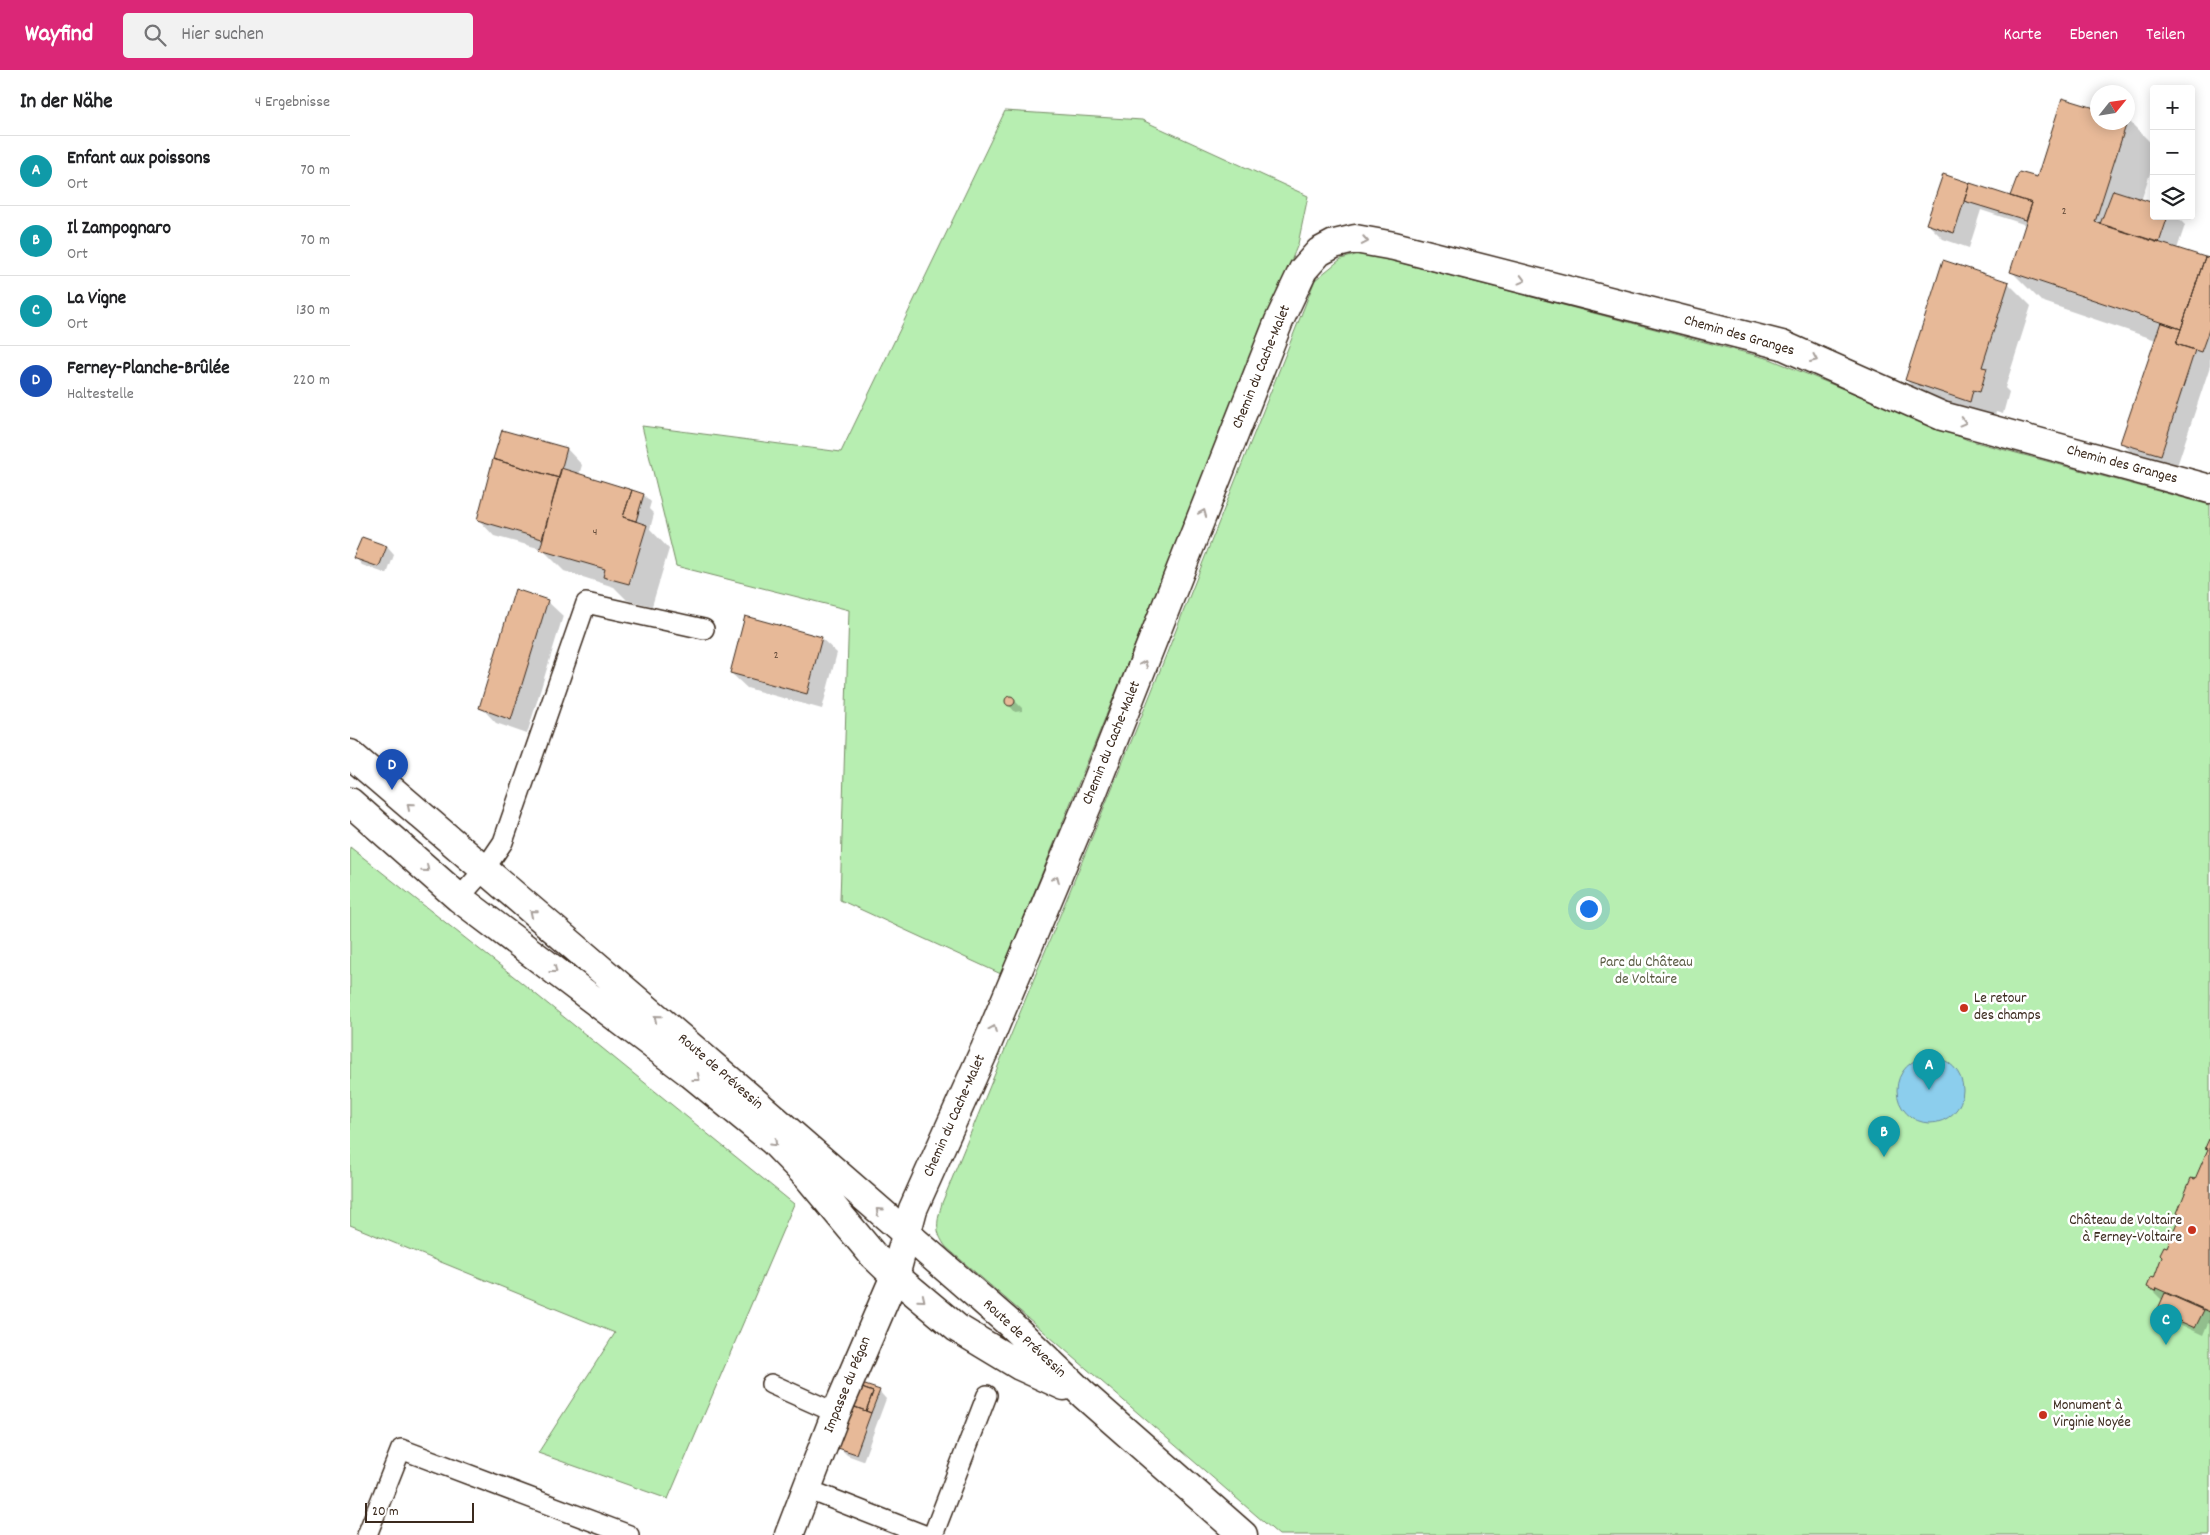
<!DOCTYPE html>
<html lang="de">
<meta charset="utf-8">
<style>
:root{--surface:#fff;--page:#f2f2f2;--text:#202124;--muted:#757577;--line:#e0e0e0;--accent:#db2777}
body{margin:0;font-family:Dekko,sans-serif;background:var(--page);color:var(--text)}
.controls{position:absolute;right:15px;top:15px;display:grid;overflow:hidden;border-radius:5px;box-shadow:0 2px 12px #0003}
.controls button{width:45px;height:45px;display:grid;place-items:center;padding:0;border:0;border-bottom:1px solid var(--line);background:var(--surface);color:var(--text);font:25px sans-serif}
.compass{position:absolute;left:1740px;top:15px;width:45px;height:45px;border-radius:50%;background:var(--surface);box-shadow:0 2px 12px #0003;rotate:60deg}
.scale{position:absolute;left:15px;bottom:12px;width:109px;box-sizing:border-box;padding-left:5px;border:2px solid #3b2a1e;border-top:0;font-size:14px;line-height:18px;white-space:nowrap;color:#3b2a1e;-webkit-text-stroke:4px #fff;paint-order:stroke}
.you{position:absolute;left:1238px;top:838px;width:18px;height:18px;margin:-12px;border:4px solid #fff;border-radius:50%;background:#1a73e8;box-shadow:0 0 0 8px #1a73e833}
.badge{display:grid;place-items:center;width:32px;height:32px;border-radius:50%;background:var(--accent);color:#fff;font-size:16px;font-weight:700}
.pin{position:absolute;translate:-50% -41px;filter:drop-shadow(0 1px 2px #0008)}
.pin::after{content:'';position:absolute;top:26px;width:18px;height:15px;background:inherit;clip-path:polygon(0 0,100% 0,50% 100%)}
.list{margin:0;padding:0;list-style:none}
h2{display:flex;justify-content:space-between;align-items:center;height:65px;margin:0;padding:0 20px;font-size:21px}
h2 small{font-size:16px;font-weight:400;color:var(--muted)}
.list li{display:grid;grid-template-columns:32px 1fr auto;gap:15px;align-items:center;box-sizing:border-box;height:70px;padding:0 20px;border-top:1px solid var(--line)}
.list b{display:block;font-size:19px;white-space:nowrap}
.list p{margin:0;font-size:16px;white-space:nowrap;color:var(--muted)}
.list em{font-size:16px;font-style:normal;color:var(--muted)}
.icon{flex:none;width:28px;height:28px;fill:none;stroke:currentColor;stroke-width:2;stroke-linecap:round;stroke-linejoin:round}
.map{position:relative;flex:none;width:1860px;height:1465px;overflow:hidden}
header{display:flex;align-items:center;gap:30px;box-sizing:border-box;height:70px;padding:0 25px;background:var(--accent);color:#fff}
header strong{font-size:24px}
nav{display:flex;gap:28px;margin-inline-start:auto;font-size:18px}
.search{width:350px;height:45px;background:var(--page);display:flex;align-items:center;gap:12px;box-sizing:border-box;padding:0 18px;border-radius:5px;color:var(--muted);font-size:19px}
main{display:flex}
aside{flex:1;background:var(--surface)}
.map>svg:first-child{display:block}
.green{fill:#b7eeb1;stroke:#798c68}
.water{fill:#8cceed;stroke:#6c8c9a}
.shadow{fill:#0003}
.building{fill:#e7b998;stroke:#3b2a1e}
.lines{fill:none;stroke-linecap:round;stroke-linejoin:round}
.service-casing{stroke:#3b2a1e;stroke-width:22}
.minor-casing{stroke:#3b2a1e;stroke-width:31}
.secondary-casing{stroke:#3b2a1e;stroke-width:31}
.service{stroke:#fff;stroke-width:19}
.minor{stroke:#fff;stroke-width:28}
.secondary{stroke:#fff;stroke-width:28}
.oneway{stroke:#a79f9a}
.poi-dot{fill:#c8321e;stroke:#fff;stroke-width:2}
.labels{text-anchor:middle;dominant-baseline:central;stroke-width:5;stroke-linejoin:round;paint-order:stroke}
.number-label{font-size:12px;fill:#664e3c}
.street-label{font-size:15px;fill:#3b2a1e;stroke:#fff}
.park-label{font-size:15px;fill:#5a5b43;stroke:#fff}
.poi-label{font-size:15px;fill:#3b2a1e;stroke:#fff;text-anchor:start}
</style>
<header>
<strong>Wayfind</strong>
<div class="search"><svg class="icon" aria-label="search" viewBox="0 0 24 24"><circle cx="10" cy="10" r="6"/><path d="M15 15l6 6"/></svg>Hier suchen</div>
<nav><a>Karte</a><a>Ebenen</a><a>Teilen</a></nav>
</header>
<main>
<aside>
<h2>In der Nähe<small>4 Ergebnisse</small></h2>
<ul class="list">
<li><span class="badge" style="background:#0f9aa8">A</span><div><b>Enfant aux poissons</b><p>Ort</p></div><em>70 m</em></li>
<li><span class="badge" style="background:#0f9aa8">B</span><div><b>Il Zampognaro</b><p>Ort</p></div><em>70 m</em></li>
<li><span class="badge" style="background:#0f9aa8">C</span><div><b>La Vigne</b><p>Ort</p></div><em>130 m</em></li>
<li><span class="badge" style="background:#1a4fb4">D</span><div><b>Ferney-Planche-Brûlée</b><p>Haltestelle</p></div><em>220 m</em></li>
</ul>
</aside>
<div class="map">
<svg width="1860" height="1465" viewBox="0 0 1860 1465">
<rect width="100%" height="100%" fill="#fff"/>
<filter id="ink" filterUnits="userSpaceOnUse"><feTurbulence type="fractalNoise" baseFrequency=".02" numOctaves="2"/><feDisplacementMap in="SourceGraphic" scale="10" xChannelSelector="R" yChannelSelector="G"/><feConvolveMatrix kernelMatrix="1 2 1 2 8 2 1 2 1" color-interpolation-filters="sRGB"/></filter>
<g filter="url(#ink)">
<path class="green" d="M655,41L792,50L958,126L948,174L651,904L490,830L499,540L326,496L292,356L491,382Z
M1013,183L1420,289L1618,370L1860,435V1465H929L596,1177C584,1161 587,1152 592,1133L801,623L965,210L991,189Z
M0,777L172,913L444,1134L318,1429L188,1383L265,1263L0,1155Z"/>
<path class="water" d="M1547 1020a33 33 0 1 1 66 0a33 33 0 1 1-66 0Z"/>
<path class="shadow" d="M1778,50L1804,76V91L1791,131L1804,146H1826L1835,155L1827,179L1860,190V296L1826,399L1787,388L1772,373L1806,270L1691,231L1661,201L1676,155L1631,140L1619,178L1593,169L1578,154L1594,106L1665,129L1748,52H1778Z
M1658,213L1681,236L1655,318L1659,322L1653,344L1646,342L1643,354L1579,333L1556,310Z
M217,379L232,395L229,405L294,425L301,432L299,439L304,444L300,459L319,479L302,536L277,530L264,517L214,501L192,479L144,466L129,450Z
M12,468L37,477L44,485L37,504L12,495L5,487Z
M197,531L213,546L177,664L146,653L131,637Z
M471,568L487,583L472,639L397,618L381,603Z
M661,627L672,638V641L665,642L658,634L656,630Z
M1860,1071V1254L1858,1253L1853,1265L1816,1248L1808,1241L1813,1231L1799,1217L1804,1209L1817,1179L1859,1080L1856,1078Z
M512,1315L529,1321L536,1329L513,1391L497,1385L489,1377Z"/>
<path class="building" d="M1712,28L1748,39V52H1777L1745,152L1855,187L1831,259L1660,202L1682,133L1660,126L1669,102L1687,107Z
M1593,104L1620,113L1604,163L1576,154Z
M1620,113L1682,133L1676,150L1614,131Z
M1763,120L1804,133V146H1818L1809,173L1750,154Z
M1855,187L1860,188V257L1851,282L1826,274Z
M1593,190L1659,212L1632,297L1637,298L1630,322L1623,320L1620,332L1555,310Z
M1811,252L1831,259L1826,274L1845,280L1811,385L1770,373Z
M152,360L217,378L209,408L143,389Z
M143,389L209,408L192,469L127,450Z
M211,398L282,420L273,447L297,455L279,514L253,507L255,499L190,480Z
M282,420L294,424L286,451L273,447Z
M12,467L37,476L29,497L3,488Z
M165,519L198,530L161,650L129,638Z
M395,546L472,567L457,624L380,603Z
M655 631a5 5 0 1 1 10 0a5 5 0 1 1-10 0Z
M1859,1069L1860,1070V1242L1806,1218L1805,1221L1797,1217L1801,1207L1804,1208L1812,1186L1810,1184L1814,1176L1817,1177L1830,1145L1827,1143L1841,1108L1845,1109L1858,1079L1855,1078Z
M1815,1223L1854,1240L1845,1258L1807,1241Z
M512,1314L530,1320L521,1343L516,1341L523,1322L512,1318L503,1336Z
M512,1318L523,1322L516,1341L504,1337Z
M503,1336L521,1343L506,1384L488,1378Z"/>
<g class="lines">
<defs>
<path id="service" d="M109,828L134,800L153,772L236,533L354,559
M421,1314L486,1343
M457,1419L574,1465
M17,1465L51,1379L279,1465
M583,1465L637,1325"/>
<path id="minor" d="M439,1465L486,1343L545,1206L563,1139L635,979L742,724L929,251L953,200L969,182L984,174L1005,169L1044,176L1432,275L1592,346L1860,419"/>
<path id="secondary" d="M0,684L397,1025L659,1253L734,1325L893,1465
M0,732L109,828L340,1003L423,1071L458,1107L523,1185L545,1206L607,1258L670,1296L714,1316"/>
</defs>
<use href="#service" class="service-casing"/>
<use href="#minor" class="minor-casing"/>
<use href="#secondary" class="secondary-casing"/>
<use href="#service" class="service"/>
<use href="#minor" class="minor"/>
<use href="#secondary" class="secondary"/>
</g>
<defs><path id="oneway-chevron" d="M-2-3.5L2.5 0L-2 3.5" fill="none" stroke-width="1.6" stroke-linecap="round" stroke-linejoin="round" transform="scale(1.25)"/></defs>
<g class="oneway">
<use href="#oneway-chevron" transform="translate(1015 171) rotate(10)"/>
<use href="#oneway-chevron" transform="translate(1172 210) rotate(15)"/>
<use href="#oneway-chevron" transform="translate(1464 289) rotate(24)"/>
<use href="#oneway-chevron" transform="translate(1613 352) rotate(15)"/>
<use href="#oneway-chevron" transform="translate(853 443) rotate(-68)"/>
<use href="#oneway-chevron" transform="translate(794 594) rotate(-68)"/>
<use href="#oneway-chevron" transform="translate(60 736) rotate(-139)"/>
<use href="#oneway-chevron" transform="translate(76 799) rotate(41)"/>
<use href="#oneway-chevron" transform="translate(706 809) rotate(-67)"/>
<use href="#oneway-chevron" transform="translate(183 843) rotate(-140)"/>
<use href="#oneway-chevron" transform="translate(204 900) rotate(37)"/>
<use href="#oneway-chevron" transform="translate(307 948) rotate(-140)"/>
<use href="#oneway-chevron" transform="translate(643 959) rotate(-67)"/>
<use href="#oneway-chevron" transform="translate(347 1008) rotate(38)"/>
<use href="#oneway-chevron" transform="translate(424 1073) rotate(44)"/>
<use href="#oneway-chevron" transform="translate(529 1141) rotate(-138)"/>
<use href="#oneway-chevron" transform="translate(572 1229) rotate(39)"/>
</g>
</g>
<g class="poi-dot">
<circle cx="1614" cy="938" r="5"/>
<circle cx="1842" cy="1160" r="5"/>
<circle cx="1693" cy="1345" r="5"/>
</g>
<g class="labels">
<g class="number-label">
<text x="1714" y="141">2</text>
<text x="245" y="462">4</text>
<text x="426" y="585">2</text>
</g>
<g class="street-label">
<text transform="translate(1389 266) rotate(16)">Chemin des Granges</text>
<text transform="translate(912 297) rotate(-68)">Chemin du Cache-Malet</text>
<text transform="translate(1772 395) rotate(15)">Chemin des Granges</text>
<text transform="translate(762 673) rotate(-68)">Chemin du Cache-Malet</text>
<text transform="translate(370 1002) rotate(41)">Route de Prévessin</text>
<text transform="translate(605 1046) rotate(-66)">Chemin du Cache-Malet</text>
<text transform="translate(674 1269) rotate(43)">Route de Prévessin</text>
<text transform="translate(498 1315) rotate(-68)">Impasse du Pégan</text>
</g>
<g class="park-label">
<text x="1296" y="893">Parc du Château<tspan x="1296" dy="17">de Voltaire</tspan></text>
</g>
<g class="poi-label">
<text x="1624" y="929">Le retour<tspan x="1624" dy="17">des champs</tspan></text>
<text x="1832" y="1151" text-anchor="end">Château de Voltaire<tspan x="1832" dy="17">à Ferney-Voltaire</tspan></text>
<text x="1703" y="1336">Monument à<tspan x="1703" dy="17">Virginie Noyée</tspan></text>
</g>
</g>
</svg>
<div class="controls">
<button>+</button>
<button>−</button>
<button><svg class="icon" aria-label="layers" viewBox="0 0 24 24"><path d="M12 4l9 5-9 5-9-5zM3 14l9 5 9-5"/></svg></button>
</div>
<svg class="compass" viewBox="-18 -18 36 36"><path d="M0-13l5 13h-10z" fill="#e53935"/><path d="M0 13l5-13h-10z" fill="#757577"/></svg>
<div class="scale">20 m</div>
<div class="you"></div>
<div class="pin badge" style="left:1579px;top:1020px;background:#0f9aa8">A</div>
<div class="pin badge" style="left:1534px;top:1087px;background:#0f9aa8">B</div>
<div class="pin badge" style="left:1816px;top:1275px;background:#0f9aa8">C</div>
<div class="pin badge" style="left:42px;top:720px;background:#1a4fb4">D</div>
</div>
</main>
